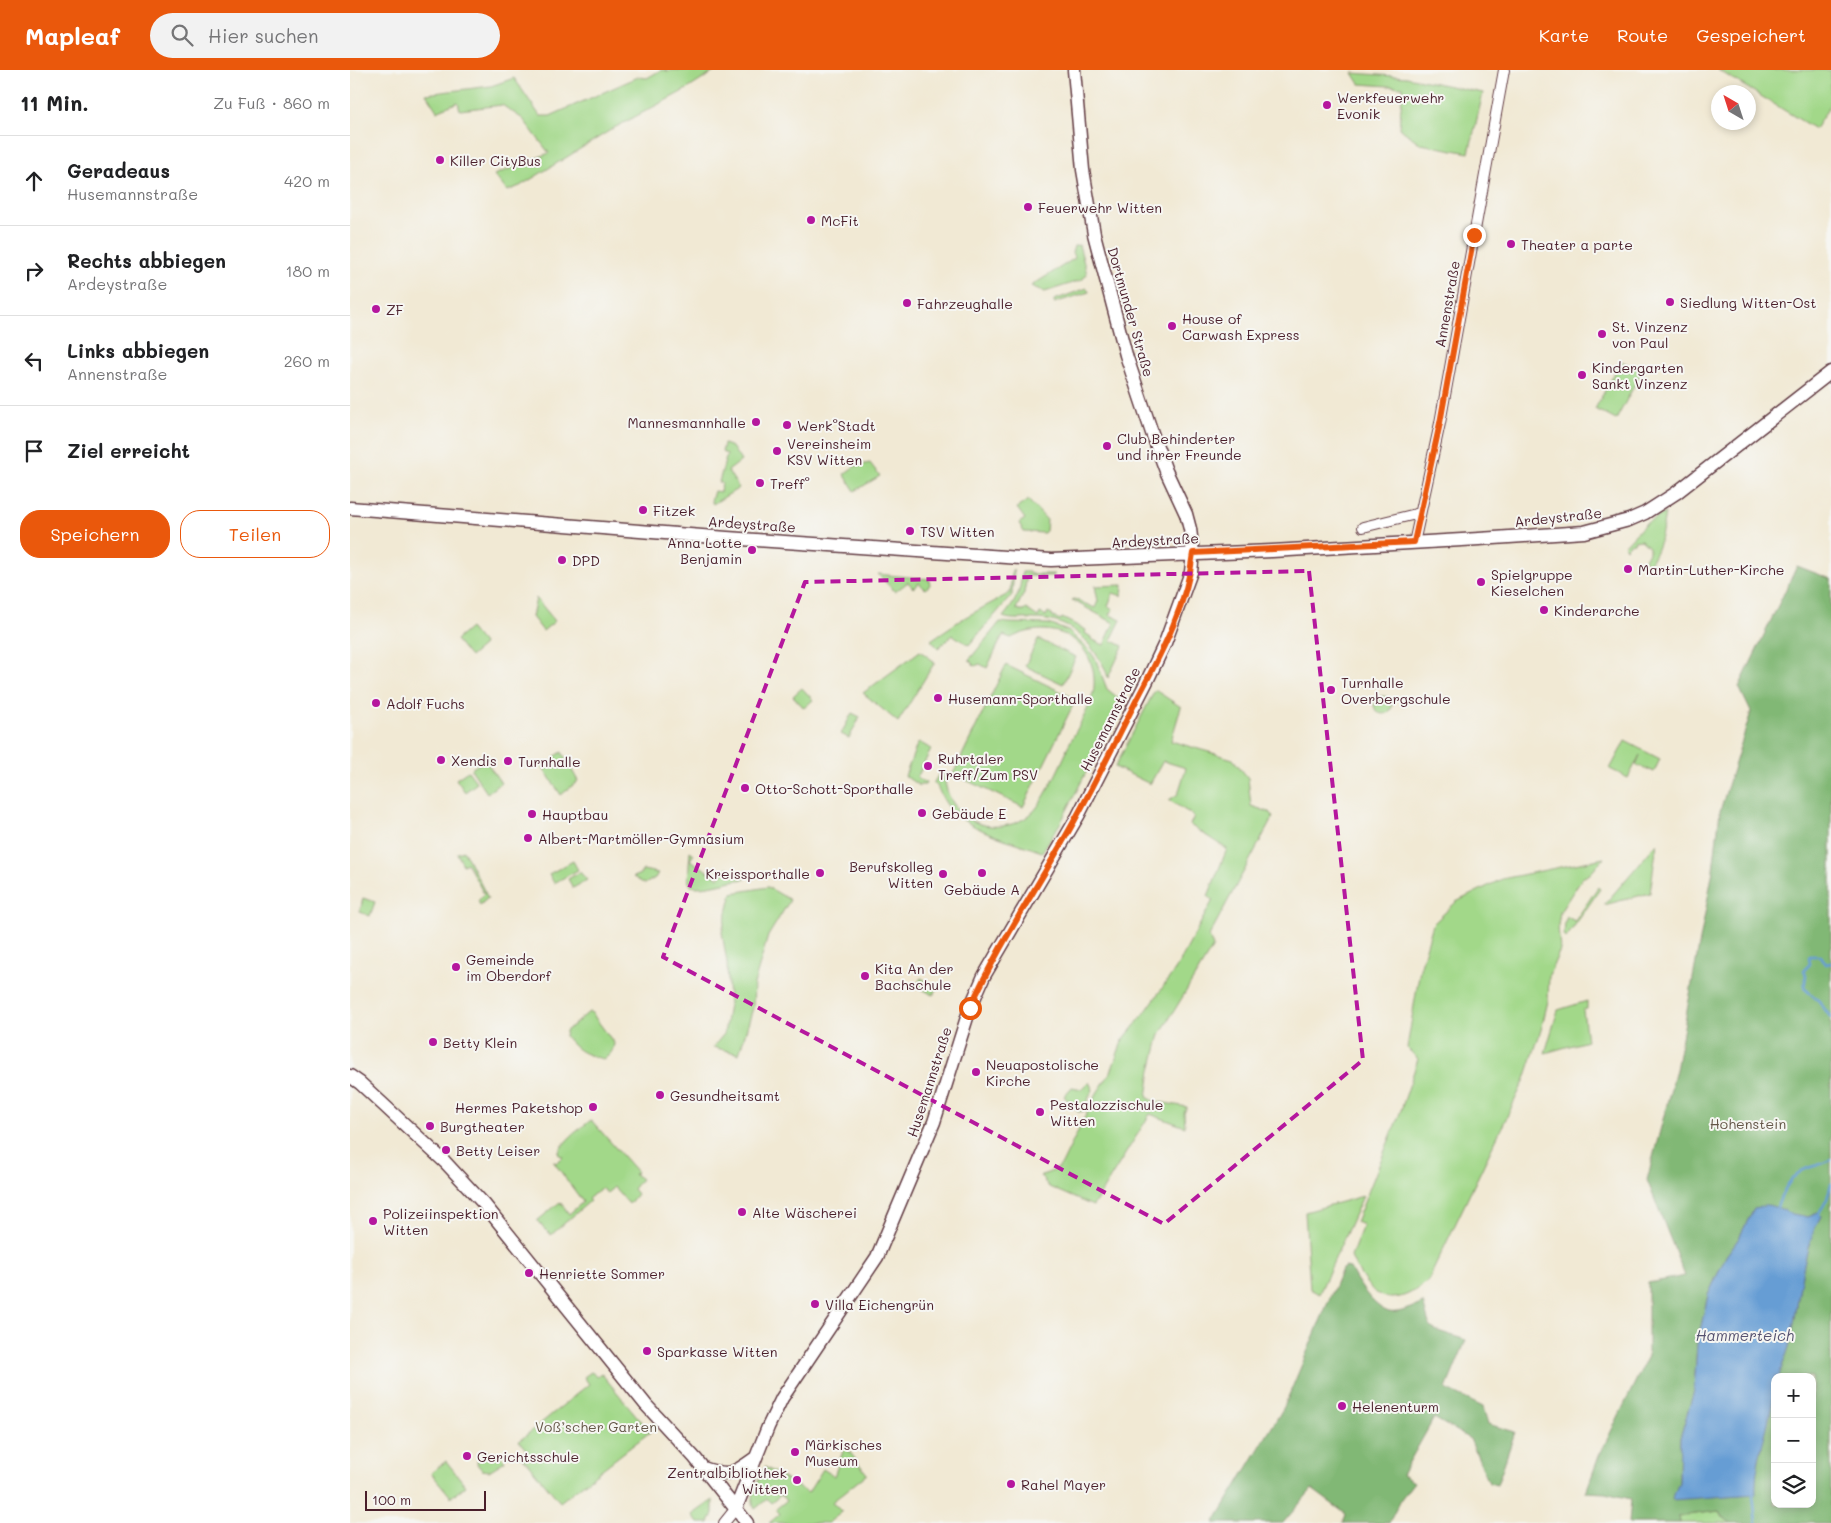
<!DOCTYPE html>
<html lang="de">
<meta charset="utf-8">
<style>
:root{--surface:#fff;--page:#f2f2f2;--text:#202124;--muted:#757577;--line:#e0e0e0;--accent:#ea580c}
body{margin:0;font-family:Mali,sans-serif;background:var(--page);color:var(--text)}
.controls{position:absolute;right:15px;bottom:15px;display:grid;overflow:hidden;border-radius:10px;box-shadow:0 2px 8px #0003}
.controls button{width:45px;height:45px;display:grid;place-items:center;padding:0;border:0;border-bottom:1px solid var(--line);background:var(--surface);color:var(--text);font:25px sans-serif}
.compass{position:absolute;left:1361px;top:15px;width:45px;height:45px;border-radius:50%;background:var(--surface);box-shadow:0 2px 8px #0003;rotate:321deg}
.scale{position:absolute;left:15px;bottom:12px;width:121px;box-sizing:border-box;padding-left:5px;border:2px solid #4a1f2b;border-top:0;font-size:14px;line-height:18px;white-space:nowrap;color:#4a1f2b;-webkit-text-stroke:4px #f6f6f2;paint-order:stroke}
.stop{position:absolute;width:15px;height:15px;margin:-11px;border:4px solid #ea580c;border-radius:50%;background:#fff}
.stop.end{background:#ea580c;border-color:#fff;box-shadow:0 1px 5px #0008}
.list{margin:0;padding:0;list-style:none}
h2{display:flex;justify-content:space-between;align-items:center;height:65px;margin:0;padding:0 20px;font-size:21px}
h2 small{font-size:16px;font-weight:400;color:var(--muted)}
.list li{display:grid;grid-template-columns:32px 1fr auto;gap:15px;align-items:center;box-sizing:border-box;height:90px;padding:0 20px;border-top:1px solid var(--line)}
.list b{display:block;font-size:19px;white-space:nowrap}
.list p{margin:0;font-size:16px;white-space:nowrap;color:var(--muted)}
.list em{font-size:16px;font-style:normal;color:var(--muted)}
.actions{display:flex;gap:10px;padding:15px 20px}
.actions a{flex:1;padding:11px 0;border:1px solid var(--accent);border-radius:20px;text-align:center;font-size:18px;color:var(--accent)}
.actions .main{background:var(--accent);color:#fff}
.icon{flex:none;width:28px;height:28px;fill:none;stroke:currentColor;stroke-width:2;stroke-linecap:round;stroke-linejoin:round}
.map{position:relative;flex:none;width:1481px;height:1453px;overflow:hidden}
header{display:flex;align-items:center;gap:30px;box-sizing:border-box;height:70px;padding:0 25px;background:var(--accent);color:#fff}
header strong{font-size:24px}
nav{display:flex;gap:28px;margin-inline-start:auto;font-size:18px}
.search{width:350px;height:45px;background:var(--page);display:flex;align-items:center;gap:12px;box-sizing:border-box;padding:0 18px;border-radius:28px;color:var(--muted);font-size:19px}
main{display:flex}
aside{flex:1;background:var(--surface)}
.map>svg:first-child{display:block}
.green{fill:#a2d889;stroke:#767c5a}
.forest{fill:#81b875;stroke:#666c50;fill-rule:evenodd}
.water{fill:#669dd4;stroke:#585e80}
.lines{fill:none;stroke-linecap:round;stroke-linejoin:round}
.stream{stroke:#669dd4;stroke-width:2.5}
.minor-casing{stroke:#633d44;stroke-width:12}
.major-casing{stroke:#633d44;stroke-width:15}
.minor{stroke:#fff;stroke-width:10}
.major{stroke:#fff;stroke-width:12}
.route{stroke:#ea580c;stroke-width:6}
.marked{fill:none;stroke:#b5179e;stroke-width:4;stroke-dasharray:10 6;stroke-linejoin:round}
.poi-dot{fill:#b5179e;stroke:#f6f6f2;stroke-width:2}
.labels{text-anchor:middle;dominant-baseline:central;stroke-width:4;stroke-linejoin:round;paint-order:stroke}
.poi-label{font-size:14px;fill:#4a1f2b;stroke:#f6f6f2;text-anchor:start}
.street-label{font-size:14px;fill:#4a1f2b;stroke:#f6f6f2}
.park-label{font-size:14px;fill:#645647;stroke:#f6f6f2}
.water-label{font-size:15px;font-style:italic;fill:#55516f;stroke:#f6f6f2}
</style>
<header>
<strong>Mapleaf</strong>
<div class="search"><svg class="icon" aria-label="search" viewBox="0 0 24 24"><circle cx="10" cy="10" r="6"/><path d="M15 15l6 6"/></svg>Hier suchen</div>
<nav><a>Karte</a><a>Route</a><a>Gespeichert</a></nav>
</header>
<main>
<aside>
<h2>11 Min.<small>Zu Fuß · 860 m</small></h2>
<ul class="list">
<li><svg class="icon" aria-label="ahead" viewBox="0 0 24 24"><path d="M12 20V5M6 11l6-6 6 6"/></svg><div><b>Geradeaus</b><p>Husemannstraße</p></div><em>420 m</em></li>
<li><svg class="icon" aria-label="right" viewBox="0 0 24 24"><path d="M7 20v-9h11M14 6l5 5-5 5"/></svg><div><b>Rechts abbiegen</b><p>Ardeystraße</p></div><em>180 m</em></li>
<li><svg class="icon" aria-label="left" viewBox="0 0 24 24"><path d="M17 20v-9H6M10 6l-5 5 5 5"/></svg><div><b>Links abbiegen</b><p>Annenstraße</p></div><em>260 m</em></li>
<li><svg class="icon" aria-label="arrive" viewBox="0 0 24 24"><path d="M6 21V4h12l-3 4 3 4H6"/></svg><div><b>Ziel erreicht</b></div></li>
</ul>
<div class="actions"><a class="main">Speichern</a><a>Teilen</a></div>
</aside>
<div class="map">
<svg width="1481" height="1453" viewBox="0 0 1481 1453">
<rect width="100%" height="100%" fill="#f6f6f2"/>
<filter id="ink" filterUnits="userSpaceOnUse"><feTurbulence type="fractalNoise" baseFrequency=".02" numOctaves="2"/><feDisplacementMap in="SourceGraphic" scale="10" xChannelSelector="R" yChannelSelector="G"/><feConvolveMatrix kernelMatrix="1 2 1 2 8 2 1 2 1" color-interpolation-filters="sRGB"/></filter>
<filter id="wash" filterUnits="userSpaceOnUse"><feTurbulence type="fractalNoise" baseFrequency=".0096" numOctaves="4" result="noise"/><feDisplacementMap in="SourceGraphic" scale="20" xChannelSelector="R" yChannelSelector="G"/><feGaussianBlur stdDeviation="1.12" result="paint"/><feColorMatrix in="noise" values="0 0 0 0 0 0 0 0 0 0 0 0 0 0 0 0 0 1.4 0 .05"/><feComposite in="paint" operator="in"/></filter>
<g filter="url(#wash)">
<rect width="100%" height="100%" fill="#f1e9d4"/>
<path class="green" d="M311,0H316L317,2L322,0H367L339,18L264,58L170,116L157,121L144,105L199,83L173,49L152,35L110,40L108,32L87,41L76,24L141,16L164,8L190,46H200L288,7L297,8Z
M1368,0H1481V34L1465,59Z
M1003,3L1057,7L1133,23L1119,83L1071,74L1049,58L1053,17L1010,14Z
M729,175L737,204L732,210L695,222L681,216L725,188L722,183L724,176Z
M737,218L739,222L704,233V230Z
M1271,291L1292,301L1266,350L1245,339Z
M374,374L382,377L391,391L378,401L389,418L363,434L361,431L364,421L371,422L370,421L372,413L369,412L377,384L372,382Z
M520,393L530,406L505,421L494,404L505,396Z
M678,430L697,450L696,461L694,463L674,462L669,453L675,449L667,438Z
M1315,443C1312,462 1310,483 1295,497L1296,492L1294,491L1299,482V477L1291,470L1284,471V473L1280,474L1276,478L1274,476L1295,454Z
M662,500H664L662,525L619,575L603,565L588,578L581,570L612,549L660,523Z
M672,502H679L680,504H704V506H677L674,523L666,539L674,541L676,539L688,547L690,543L696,546L698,542L703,545V547L711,550L712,548L736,560L735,563L741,567V569L754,575L764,553L722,530L724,529L745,538L748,531L745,516L773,515L772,526L763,523L758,536L763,539L760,545L771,550L761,570L773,576L758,608C756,600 753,594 748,587C733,563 714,549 684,549C674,548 663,551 653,547C667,530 670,523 672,502Z
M528,504L579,509L580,515L575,519L569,513L563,518L558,512L545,522Z
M186,528L205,551L193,561L182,547Z
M650,552L659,553L699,554L718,561L740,581L746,590L757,619L772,631L711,752L692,782C665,772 628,763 605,744C596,736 591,725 586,714H583L590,702L594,704C595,714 597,724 603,733C620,761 661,764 684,741C695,729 710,696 717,681L716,680C724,664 743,634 744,617C747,569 701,547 661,568L653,565L637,598L630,594L625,596L619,590Z
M120,558L134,575L120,587L106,570Z
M688,569L726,587L713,614L675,596Z
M570,581L585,592L548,652L513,623Z
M656,595L726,629L673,737L603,704Z
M452,618L463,630L454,638L443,626Z
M805,620L831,637L821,671L883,689L898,708L901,736L919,742L923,747L859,866L863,877L810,964L801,1000L797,1027L804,1031L837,1037L834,1043L835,1057L800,1044L743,1136L699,1117L690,1106L705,1100L712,1094L745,1026L761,1002L772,971L794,944L827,897L863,830L858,826L877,779L840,755L844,746L819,730L828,724L836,698L813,691L800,714L765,697Z
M1024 635a9 9 0 1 1 18 0a9 9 0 1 1-18 0Z
M502,643L510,647L499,668L491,664Z
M1275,671L1310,689L1304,702L1286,695L1290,685L1278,708L1260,699Z
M569,672L581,679L567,708L576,713L575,715H568L555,706L566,677Z
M212,682L228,711L211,725L192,696L200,691L202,694L207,691L204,687Z
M135,690L151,713L137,723L121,699Z
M118,701L127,713L115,722L106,709Z
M1307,773L1300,823L1254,835Z
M114,781L138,828L130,835L128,831L134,824L117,793L113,795L107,783Z
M340,781L344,784L340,790L369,808L377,797L396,809C378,810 355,820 341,816L338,810Z
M1254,788L1240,804L1232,808L1210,842L1208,856L1210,880L1199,905L1198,931L1191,960L1175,1009L1078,1211C1039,1243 1020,1227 1001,1187L1013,1155L1006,1152L1050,1043L1068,989L1057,978L1070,899L1083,854L1106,832L1152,809Z
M223,791L228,800L204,813L199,804Z
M293,800L308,803L305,808L295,814L283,807L290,804Z
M230,802L237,810L223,818L218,809Z
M418,817L440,830L418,866L404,914L403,938L389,984L363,977L374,964L379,935L377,893L372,862L382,823Z
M1248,817L1250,819L1216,868L1214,865L1215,852L1217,847L1225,851Z
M13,828L25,832L20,846L10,842Z
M571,908L588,918L583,925L566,916Z
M1237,931V939L1233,940L1237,971L1195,983L1208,940Z
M239,942H241L264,973C263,981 261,985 253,989C234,984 228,982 215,966L216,961Z
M739,1012L743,1020C737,1027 739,1035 734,1041L728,1042L714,1026L722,1017L732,1019Z
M241,1050L287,1102L284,1104L291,1109L283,1119L287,1124L279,1134L264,1117L257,1123L251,1118L238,1129L240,1131L201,1165L187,1151L210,1132L219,1144L233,1132L203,1091L206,1093L209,1090H210L213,1087L208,1084C213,1070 230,1059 241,1050Z
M1013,1126L969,1224L960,1219L955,1142Z
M241,1302L247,1306L251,1303L300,1362L210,1432L170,1384L178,1382L169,1371L239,1314L234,1307Z
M495,1376L517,1404L482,1432L492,1442L478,1453H419L430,1444L426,1439L436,1431L431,1425L421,1433L417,1429L405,1439C398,1426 410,1409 415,1397L458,1423L473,1399L484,1406Z
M136,1380L145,1386L149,1383L155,1391L139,1401L132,1400L127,1394L128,1387Z
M96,1391L116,1416L101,1427L81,1403Z
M363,1430V1443L359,1453H348L342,1445Z
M1369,1441L1371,1446L1380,1451L1381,1453H1330L1329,1446Z"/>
<path class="forest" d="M1447,496L1481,509V1453H1381L1371,1446L1369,1441L1329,1446L1330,1453H1279L1281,1429L1255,1423L1236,1422L1249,1386L1298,1286V1213L1335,1206L1297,1110L1326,1000L1363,800L1370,741L1401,642L1389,617ZM1404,1138L1458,1147L1468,1143L1471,1146C1449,1186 1450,1234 1439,1277C1436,1287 1431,1297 1429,1307H1462V1434H1425V1320L1407,1397L1406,1411L1326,1422L1329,1412L1330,1368L1344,1321L1347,1274L1358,1225L1376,1186L1389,1168Z
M995,1197L1000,1198C1007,1212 1023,1237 1039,1242C1048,1244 1065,1237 1073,1233L1080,1257L1085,1260L1116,1270L1096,1319L1133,1337L1138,1354L1165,1362L1147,1415L1139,1413L1120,1369L1084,1348L1052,1405L1064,1412L1051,1429L1039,1453H993L996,1444L962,1419L933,1453H864L934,1337L992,1199Z"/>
<path class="water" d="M1418,1135L1435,1140L1438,1143L1458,1147L1468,1143L1471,1146C1449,1186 1450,1234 1439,1277C1436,1287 1431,1297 1429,1307H1425C1425,1347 1404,1384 1406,1424L1322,1430L1329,1412L1330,1368L1344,1321L1347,1274L1358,1225L1376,1186L1389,1168L1404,1138Z"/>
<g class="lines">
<path class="stream" d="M1481,893L1476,894L1471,886H1459L1460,894L1454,900L1456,905L1454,918L1469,931L1481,948
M1427,1137C1433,1121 1441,1104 1458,1098C1466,1095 1474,1094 1481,1090
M1469,1144L1477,1129L1481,1114
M1403,1424L1406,1453"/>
</g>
</g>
<g filter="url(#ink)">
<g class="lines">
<defs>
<path id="minor" d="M1013,457L1070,443
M1064,473L1090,353L1154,0
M374,1453L386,1438"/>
<path id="major" d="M0,438L377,468L701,490L922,481L1129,469L1234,462L1279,450L1295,443L1326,423L1481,302
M0,1006L10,1013L95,1092L134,1134L296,1335L345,1388L397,1453
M353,1398C380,1407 383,1404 405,1388
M386,1438L418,1357L432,1328L527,1187L584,1052L620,938L634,906L728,746L797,611L815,573L841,502L843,483L840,459L836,444L816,401L802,363L776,285L744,164L733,100L724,0"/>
</defs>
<use href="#minor" class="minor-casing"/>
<use href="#major" class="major-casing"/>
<use href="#minor" class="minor"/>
<use href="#major" class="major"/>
</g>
</g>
<g class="lines" filter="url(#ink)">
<path class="route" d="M620,938C650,871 692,811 727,746C747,710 765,672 784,635C809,587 837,537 843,483L1064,472L1090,353L1124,165"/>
</g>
<path class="marked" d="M959,501L1013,990L814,1154L313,887L455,512Z"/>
<g class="poi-dot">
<circle cx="977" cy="35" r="5"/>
<circle cx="90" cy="90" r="5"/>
<circle cx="678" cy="137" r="5"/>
<circle cx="461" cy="150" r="5"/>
<circle cx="1161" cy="174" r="5"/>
<circle cx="1320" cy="232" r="5"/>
<circle cx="557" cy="233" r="5"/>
<circle cx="26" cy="239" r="5"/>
<circle cx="822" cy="256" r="5"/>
<circle cx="1252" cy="264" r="5"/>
<circle cx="1232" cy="305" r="5"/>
<circle cx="406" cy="352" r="5"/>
<circle cx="437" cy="355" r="5"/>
<circle cx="757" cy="376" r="5"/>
<circle cx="427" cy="381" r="5"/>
<circle cx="410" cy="413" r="5"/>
<circle cx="293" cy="440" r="5"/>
<circle cx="560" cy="461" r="5"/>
<circle cx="402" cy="480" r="5"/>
<circle cx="212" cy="490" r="5"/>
<circle cx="1278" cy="499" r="5"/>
<circle cx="1131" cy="512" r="5"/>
<circle cx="1194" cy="540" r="5"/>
<circle cx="981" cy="620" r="5"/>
<circle cx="588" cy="628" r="5"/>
<circle cx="26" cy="633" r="5"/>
<circle cx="91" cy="690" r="5"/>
<circle cx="158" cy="691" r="5"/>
<circle cx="578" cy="696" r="5"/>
<circle cx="395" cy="718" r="5"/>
<circle cx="572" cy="743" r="5"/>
<circle cx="182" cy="744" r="5"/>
<circle cx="178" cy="768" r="5"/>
<circle cx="470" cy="803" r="5"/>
<circle cx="632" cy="803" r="5"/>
<circle cx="593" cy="804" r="5"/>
<circle cx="106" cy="897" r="5"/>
<circle cx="515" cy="906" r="5"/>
<circle cx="83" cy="972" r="5"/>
<circle cx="626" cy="1002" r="5"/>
<circle cx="310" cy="1025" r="5"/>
<circle cx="243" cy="1037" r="5"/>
<circle cx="690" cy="1042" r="5"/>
<circle cx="80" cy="1056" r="5"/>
<circle cx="96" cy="1080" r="5"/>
<circle cx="392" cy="1142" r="5"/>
<circle cx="23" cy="1151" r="5"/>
<circle cx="179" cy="1203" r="5"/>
<circle cx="465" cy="1234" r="5"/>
<circle cx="297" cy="1281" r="5"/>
<circle cx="992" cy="1336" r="5"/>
<circle cx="445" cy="1382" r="5"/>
<circle cx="117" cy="1386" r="5"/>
<circle cx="447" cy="1410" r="5"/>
<circle cx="661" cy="1414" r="5"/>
</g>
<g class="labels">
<g class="poi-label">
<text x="987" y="27">Werkfeuerwehr<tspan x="987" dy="16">Evonik</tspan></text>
<text x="100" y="90">Killer CityBus</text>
<text x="688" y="137">Feuerwehr Witten</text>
<text x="471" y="150">McFit</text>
<text x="1171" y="174">Theater a parte</text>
<text x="1330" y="232">Siedlung Witten-Ost</text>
<text x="567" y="233">Fahrzeughalle</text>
<text x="36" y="239">ZF</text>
<text x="832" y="248">House of<tspan x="832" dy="16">Carwash Express</tspan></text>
<text x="1262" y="256">St. Vinzenz<tspan x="1262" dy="16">von Paul</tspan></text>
<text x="1242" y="297">Kindergarten<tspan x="1242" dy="16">Sankt Vinzenz</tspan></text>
<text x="396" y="352" text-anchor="end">Mannesmannhalle</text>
<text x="447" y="355">Werk°Stadt</text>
<text x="767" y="368">Club Behinderter<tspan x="767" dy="16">und ihrer Freunde</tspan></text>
<text x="437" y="373">Vereinsheim<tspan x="437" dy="16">KSV Witten</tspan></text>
<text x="420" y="413">Treff°</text>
<text x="303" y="440">Fitzek</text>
<text x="570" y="461">TSV Witten</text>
<text x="392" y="472" text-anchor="end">Anna Lotte<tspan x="392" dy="16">Benjamin</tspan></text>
<text x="222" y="490">DPD</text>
<text x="1288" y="499">Martin-Luther-Kirche</text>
<text x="1141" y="504">Spielgruppe<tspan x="1141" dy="16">Kieselchen</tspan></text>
<text x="1204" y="540">Kinderarche</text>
<text x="991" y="612">Turnhalle<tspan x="991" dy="16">Overbergschule</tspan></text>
<text x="598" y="628">Husemann-Sporthalle</text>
<text x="36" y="633">Adolf Fuchs</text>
<text x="588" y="688">Ruhrtaler<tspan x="588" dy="16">Treff/Zum PSV</tspan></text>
<text x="101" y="690">Xendis</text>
<text x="168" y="691">Turnhalle</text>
<text x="405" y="718">Otto-Schott-Sporthalle</text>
<text x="582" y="743">Gebäude E</text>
<text x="192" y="744">Hauptbau</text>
<text x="188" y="768">Albert-Martmöller-Gymnasium</text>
<text x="583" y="796" text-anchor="end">Berufskolleg<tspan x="583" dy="16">Witten</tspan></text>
<text x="460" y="803" text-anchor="end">Kreissporthalle</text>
<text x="632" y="819" text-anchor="middle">Gebäude A</text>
<text x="116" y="889">Gemeinde<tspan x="116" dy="16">im Oberdorf</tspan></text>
<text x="525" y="898">Kita An der<tspan x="525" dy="16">Bachschule</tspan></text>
<text x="93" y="972">Betty Klein</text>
<text x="636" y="994">Neuapostolische<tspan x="636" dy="16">Kirche</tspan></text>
<text x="320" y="1025">Gesundheitsamt</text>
<text x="700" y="1034">Pestalozzischule<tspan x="700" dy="16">Witten</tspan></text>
<text x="233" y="1037" text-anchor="end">Hermes Paketshop</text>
<text x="90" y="1056">Burgtheater</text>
<text x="106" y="1080">Betty Leiser</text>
<text x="402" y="1142">Alte Wäscherei</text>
<text x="33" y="1143">Polizeiinspektion<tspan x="33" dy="16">Witten</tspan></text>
<text x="189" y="1203">Henriette Sommer</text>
<text x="475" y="1234">Villa Eichengrün</text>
<text x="307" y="1281">Sparkasse Witten</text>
<text x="1002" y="1336">Helenenturm</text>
<text x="455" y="1374">Märkisches<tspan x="455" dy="16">Museum</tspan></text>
<text x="127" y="1386">Gerichtsschule</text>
<text x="437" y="1402" text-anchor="end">Zentralbibliothek<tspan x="437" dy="16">Witten</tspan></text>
<text x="671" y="1414">Rahel Mayer</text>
</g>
<g class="street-label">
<text transform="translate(1097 234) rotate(-80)">Annenstraße</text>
<text transform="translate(781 242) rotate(74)">Dortmunder Straße</text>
<text transform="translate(1208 447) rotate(-6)">Ardeystraße</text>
<text transform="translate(402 454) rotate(4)">Ardeystraße</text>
<text transform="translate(805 470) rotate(-3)">Ardeystraße</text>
<text transform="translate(760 649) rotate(-63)">Husemannstraße</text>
<text transform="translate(579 1012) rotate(-72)">Husemannstraße</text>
</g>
<g class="park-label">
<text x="1398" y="1053">Hohenstein</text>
<text x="246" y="1356">Voß’scher Garten</text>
</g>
<g class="water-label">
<text x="1395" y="1265">Hammerteich</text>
</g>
</g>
</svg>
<div class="controls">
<button>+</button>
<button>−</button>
<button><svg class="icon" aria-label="layers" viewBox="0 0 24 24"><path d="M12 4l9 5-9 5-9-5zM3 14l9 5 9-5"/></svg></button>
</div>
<svg class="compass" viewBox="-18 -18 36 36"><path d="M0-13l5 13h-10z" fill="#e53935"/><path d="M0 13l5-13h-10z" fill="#757577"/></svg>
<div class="scale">100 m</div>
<div class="stop" style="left:620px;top:938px"></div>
<div class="stop end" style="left:1124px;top:165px"></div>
</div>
</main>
